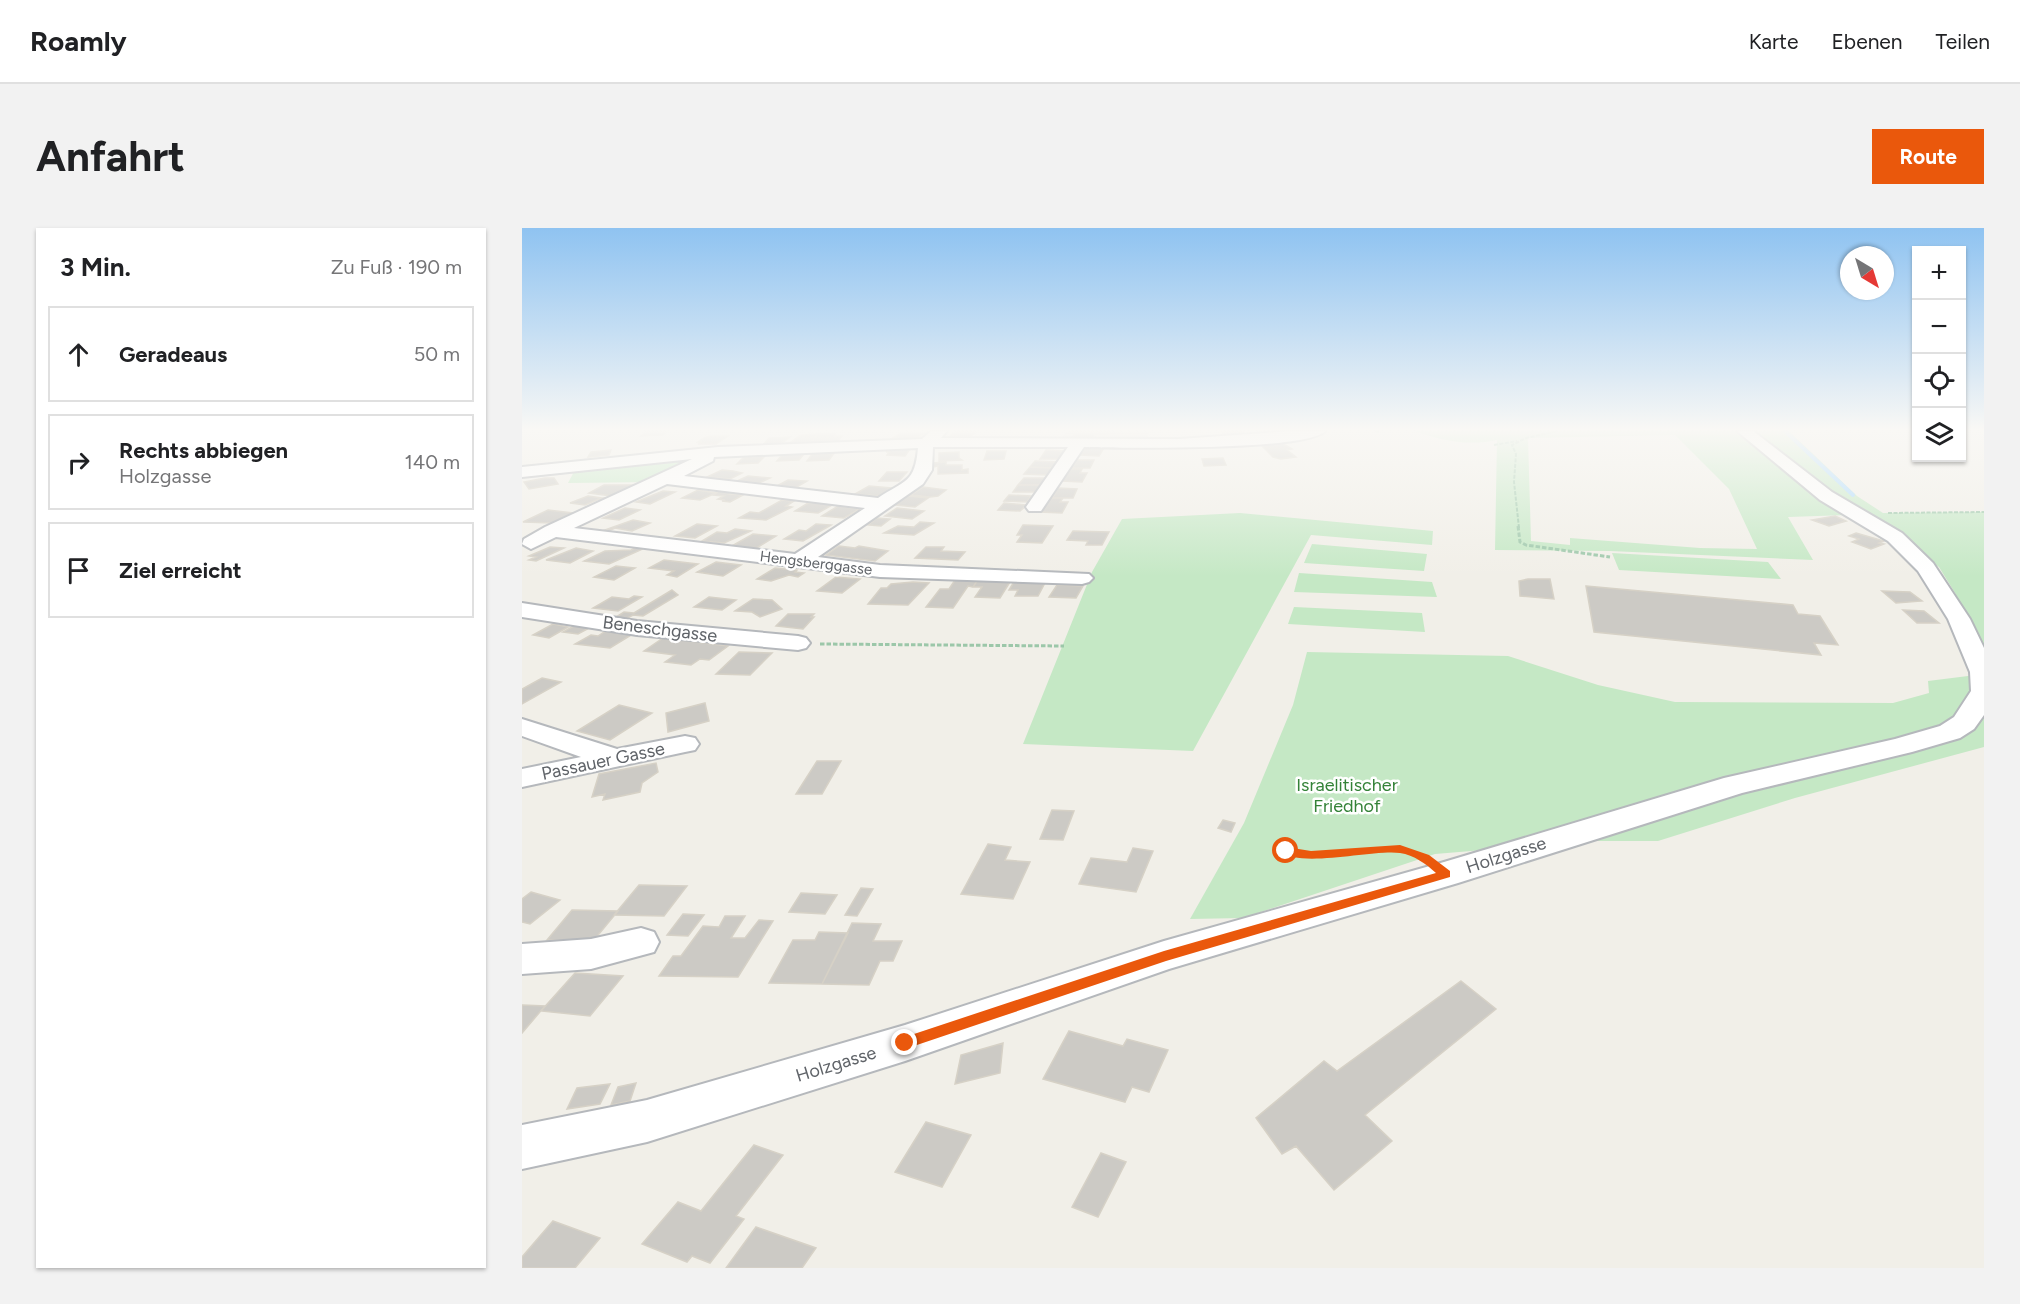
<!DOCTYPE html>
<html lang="de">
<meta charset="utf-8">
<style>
:root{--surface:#fff;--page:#f2f2f2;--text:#202124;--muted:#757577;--line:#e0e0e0;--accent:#ea580c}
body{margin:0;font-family:Figtree,sans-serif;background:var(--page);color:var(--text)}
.controls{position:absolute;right:18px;top:18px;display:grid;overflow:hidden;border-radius:0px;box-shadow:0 2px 4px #0004}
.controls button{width:54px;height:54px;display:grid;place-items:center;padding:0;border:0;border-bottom:2px solid var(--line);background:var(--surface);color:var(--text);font:30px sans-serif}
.compass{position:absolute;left:1318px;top:18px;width:54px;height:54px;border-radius:50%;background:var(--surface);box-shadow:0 2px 4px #0004;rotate:142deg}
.stop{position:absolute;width:18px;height:18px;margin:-14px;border:4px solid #ea580c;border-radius:50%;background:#fff}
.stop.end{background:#ea580c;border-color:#fff;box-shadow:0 2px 6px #0008}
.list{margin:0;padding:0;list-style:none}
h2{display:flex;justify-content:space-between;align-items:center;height:78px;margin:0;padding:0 24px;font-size:26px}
h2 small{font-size:20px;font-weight:400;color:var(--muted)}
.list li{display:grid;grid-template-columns:39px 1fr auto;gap:18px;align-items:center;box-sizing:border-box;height:96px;margin:0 12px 12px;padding:0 12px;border:2px solid var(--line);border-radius:0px}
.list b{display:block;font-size:22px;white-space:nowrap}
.list p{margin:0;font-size:20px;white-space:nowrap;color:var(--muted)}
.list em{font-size:20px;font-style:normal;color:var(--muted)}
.icon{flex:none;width:33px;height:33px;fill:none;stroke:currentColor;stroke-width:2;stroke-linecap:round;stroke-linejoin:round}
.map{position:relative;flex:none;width:1462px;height:1040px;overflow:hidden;border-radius:0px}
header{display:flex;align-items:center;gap:36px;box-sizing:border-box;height:84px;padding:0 30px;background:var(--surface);border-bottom:2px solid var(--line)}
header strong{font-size:28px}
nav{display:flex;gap:33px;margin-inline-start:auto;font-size:21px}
.intro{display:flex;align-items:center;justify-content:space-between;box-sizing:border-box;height:144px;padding:0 36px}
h1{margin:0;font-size:42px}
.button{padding:15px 27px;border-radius:0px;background:var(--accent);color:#fff;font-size:21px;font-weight:700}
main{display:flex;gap:36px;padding:0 36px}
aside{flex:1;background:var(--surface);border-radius:0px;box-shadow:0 2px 4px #0004}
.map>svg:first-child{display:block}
.education{fill:#e1ded6}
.green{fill:#c5e8c5;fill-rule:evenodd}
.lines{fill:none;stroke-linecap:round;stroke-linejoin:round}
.stream{stroke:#aadaff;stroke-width:4}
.building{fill:#cccac5;stroke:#d6d1c6;stroke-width:1.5}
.minor-casing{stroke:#b5b8bc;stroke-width:4}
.path-far2{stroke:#9cc7a9;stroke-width:2;stroke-dasharray:4 1.5;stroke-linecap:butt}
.path-far1{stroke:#9cc7a9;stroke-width:3;stroke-dasharray:4.5 2;stroke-linecap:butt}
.path{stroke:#9cc7a9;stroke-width:4.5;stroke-dasharray:8 4;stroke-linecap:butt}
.minor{fill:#fff;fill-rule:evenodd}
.route{fill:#ea580c}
.labels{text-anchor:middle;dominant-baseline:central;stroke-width:5;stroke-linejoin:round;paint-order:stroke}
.far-street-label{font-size:15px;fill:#5f6368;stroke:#fff}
.street-label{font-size:18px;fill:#5f6368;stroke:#fff}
.park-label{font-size:18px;fill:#348238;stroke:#fff}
</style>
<header>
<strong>Roamly</strong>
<nav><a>Karte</a><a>Ebenen</a><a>Teilen</a></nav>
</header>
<div class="intro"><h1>Anfahrt</h1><a class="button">Route</a></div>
<main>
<aside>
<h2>3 Min.<small>Zu Fuß · 190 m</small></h2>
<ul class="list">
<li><svg class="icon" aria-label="ahead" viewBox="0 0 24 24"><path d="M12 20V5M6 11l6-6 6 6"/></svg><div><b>Geradeaus</b></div><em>50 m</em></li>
<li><svg class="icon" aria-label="right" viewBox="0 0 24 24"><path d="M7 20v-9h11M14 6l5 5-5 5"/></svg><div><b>Rechts abbiegen</b><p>Holzgasse</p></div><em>140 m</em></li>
<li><svg class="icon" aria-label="arrive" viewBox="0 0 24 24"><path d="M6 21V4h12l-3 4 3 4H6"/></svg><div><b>Ziel erreicht</b></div></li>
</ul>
</aside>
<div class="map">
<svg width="1462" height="1040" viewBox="0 0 1462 1040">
<rect width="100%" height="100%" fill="#f1efe8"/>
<path class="education" d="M546,203H629L621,214L537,212Z"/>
<path class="green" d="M893,203H1267L1335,268L1361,285L1462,284V428L1433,365L1417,339L1354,293L1325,287L1266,289L1291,332L1088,323L973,322L975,212C946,218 920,213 893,203ZM1153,207L1207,261L1235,321L1178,320L1048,310V317L1009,313L1006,210Z
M183,226L131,254L46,255L54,240Z
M718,285L911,303L910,317L789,307L671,523L501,516L570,344L600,291Z
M790,316L905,326L902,343L782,335Z
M1090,325L1246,334L1259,351L1097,342Z
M777,345L910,354L915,369L772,364Z
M772,379L900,385L903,404L766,396Z
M785,424L986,428L1076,457L1153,474L1371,475L1407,465L1406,453L1462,446V519L1273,570L1136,613H1069L913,626L721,690L668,691L722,595L771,477Z"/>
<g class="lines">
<path class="stream" d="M1263,203L1331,267"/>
</g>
<path class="building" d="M125,203H146L141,207L119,208Z
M434,203H456L444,211H431L434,208H428Z
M549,203H588L586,206H572L570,210H550L553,205H547Z
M700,203H722L724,209H702Z
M379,205L387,204L402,205L395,211L366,213Z
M295,206H313L312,208H320L316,213L290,214Z
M295,206L290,214L266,216L279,207Z
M189,208H206L194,216H176L180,214H176L182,210Z
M268,209L259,216L241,217L247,210Z
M758,214L770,221L765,222L774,229L759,231L751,229L739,217Z
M563,220H582L577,228L559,227Z
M388,221L383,228L365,227L367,224H364L369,222Z
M89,222L87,227L66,229L69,224Z
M524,222L544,223L539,231H518Z
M465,223H484L482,231L462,232Z
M313,224L307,232L285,233L291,225Z
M437,224V230L440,232L417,233V225Z
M282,226L277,232L255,233L260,227Z
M243,228L236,235L215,236L222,229Z
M701,230L704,237L682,238L680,231Z
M555,232H572L568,240H550Z
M513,233L536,234L530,240L508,239Z
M424,234V237H440V242L446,241V245L416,246V238L411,239V235Z
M508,239L530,240L525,247L502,246Z
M548,241H560L558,245H565L560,254L540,253Z
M200,242L211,243L220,245L208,251L185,249Z
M365,244H385L377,253H357Z
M226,248L248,250L237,255L215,253Z
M23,250H32L36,256L7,261L2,254Z
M502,250H523L518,257H496Z
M266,252L285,253L273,260L253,259Z
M82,257H114L103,262H110L97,269L67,265Z
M496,257H518L513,264H491Z
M347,258L371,260L357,268L333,266Z
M401,259L424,262L416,268L408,269L389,267Z
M536,260L555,261L551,270H530Z
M176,262L194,265L178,272L160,270Z
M198,262L212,264L208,266L221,267L208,274L200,273L203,272L196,271L202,268L190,267Z
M141,263L153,264L128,276L114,274Z
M487,267L509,268L505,274L482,273Z
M66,268L80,270L95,269L88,273L77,271L63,277L48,275Z
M386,268L406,270L393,279L373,277Z
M526,270H541L538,274H546L540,285L518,284Z
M260,272L272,273L264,278L270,279L244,292L217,290L228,284L237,285Z
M286,275L312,276L296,285L273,283Z
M482,275L505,277L498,283L476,282Z
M316,278L338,281L322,290L300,288Z
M103,280L118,282L97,292L81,290Z
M375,280L402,283L390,291L363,288Z
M26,282L51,285L30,295L1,294Z
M1313,288L1324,293L1307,298L1290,292Z
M355,290L368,291L359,298L346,297Z
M111,292L128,295L110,303L93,300L82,305L77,304Z
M398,294L412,295L392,307L362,305L376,298L392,299Z
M175,296L195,298L173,310L153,308Z
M294,296L309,297L281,313L262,311L277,302L284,303Z
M501,297L531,298L520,315L495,314L500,307H495Z
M213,301L229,303L202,315L180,313L195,304L205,305Z
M551,303L587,304L580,317H564L566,313L545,312Z
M1334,305L1362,313L1357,315L1362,316L1349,321L1330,314L1337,311L1327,308Z
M231,306L254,308L233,321L208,319Z
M317,318L333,320L337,318L366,323L353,333L304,327Z
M28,319L42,320L14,333L7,332L14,329L7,328Z
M115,319L123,320L87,336L62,333L83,323L109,322Z
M404,319H422L419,323L443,324L436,332L393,330Z
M54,320L71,323L48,335L24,332Z
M142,332L176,336L155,349L145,347L152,343L127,340Z
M194,334L219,337L201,348L175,344Z
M94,338L113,340L92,352L72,349Z
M253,340L275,342L273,344L282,345L276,349L267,347L249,353L235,351Z
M314,349L338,351L320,365L295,363Z
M435,349L457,350L451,359L446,358L431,380L404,379L418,361H427Z
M457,350H475L473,354H488L478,370L453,369L460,359H451Z
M1006,351H1028L1032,371L998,368L997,353Z
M493,352L524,353L516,368H493L496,362H487Z
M391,354L407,355L386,377L346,376L359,360H365L369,356Z
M535,357L561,358L554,370L527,369Z
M1064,358L1271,377L1276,386L1298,388L1316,417L1292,415L1299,427L1072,404Z
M150,362L156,367L121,388L111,387L102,392L91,391L102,384L112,385Z
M1360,363L1388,364L1400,373L1374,375Z
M112,368L120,369L96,383L71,380L90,369L107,371Z
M187,369L214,372L200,382L172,379Z
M231,371L250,372L260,381L238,389L230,384L213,383Z
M1381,382L1402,383L1417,395H1395Z
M266,386H292L289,389H292L281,401L254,398Z
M31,396L46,399L27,410L11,407Z
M55,396L71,398L56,406L41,404Z
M85,402L111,406L88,420L53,416L69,407L76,408Z
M141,410L206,418L187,432L178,431L169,437L143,434L153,427L122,423Z
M217,424L250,425L228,447L194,446Z
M20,450L39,454L0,476V461Z
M183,475L187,493L146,504L144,485Z
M97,477L130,485L88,512L55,503Z
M295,533H319L300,566H274Z
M134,535L136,544L120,555L118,564L81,572L83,566L70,569L77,546Z
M530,582L552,583L541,612L518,611Z
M701,592L713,595L709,604L696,600Z
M466,616L489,619L483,632L508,634L491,671L439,666Z
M611,620L631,623L614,664L557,656L569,630L605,634Z
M117,657L165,658L142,688L92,687Z
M339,660L351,661L335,688L323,687Z
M9,664L38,672L8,696L0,694V671Z
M279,665L315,667L303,686L267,684Z
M50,682L96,683L72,712H25Z
M161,686L182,687L166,708L145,707Z
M203,688H223L209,710H223L237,692L251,693L216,749L137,748L151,728H159L181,698L197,699Z
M330,695L359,696L351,713H380L371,733H358L347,757L300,756Z
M297,704L326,705L300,756L247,755L271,712H293Z
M53,745L101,748L68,788L19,783Z
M939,753L974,781L843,887L870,913L812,962L774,918L760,926L734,890L802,833L815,843Z
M0,777L23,778L0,805Z
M547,803L601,818L605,811L646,822L627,864L610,859L603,874L521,851Z
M481,815L478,845L433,856L439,827Z
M114,855L108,873L89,877L96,859Z
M88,856L78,876L45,881L55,860Z
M404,894L449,907L420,959L373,944Z
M232,917L261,927L214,988L222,991L188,1035L170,1028L165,1034L120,1016L156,974L179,983Z
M579,925L604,934L576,989L550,979Z
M31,993L78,1010L53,1040H0V1029Z
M234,999L294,1020L280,1040H204Z"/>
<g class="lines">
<defs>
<path id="minor" d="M409,203H425L419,210L657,211L770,203H803C786,223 597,220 562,219L519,283H507L504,279L546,219H411L410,242L401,256L296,329L358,337L567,346L571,350L567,354L560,356L358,349L34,309L9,321L0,316L2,311L23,299L170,231L0,249V239L196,219L400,211ZM396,220C393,255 383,252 356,270L162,248L191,233L192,229ZM145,256L343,280L273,326L52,300Z
M1215,203H1231L1310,264L1380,305L1411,335L1448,391L1462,420V487L1452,501L1438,510L1390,524L1220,565L936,655L647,741L383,833L125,914L0,941V897L125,872L383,797L642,713L922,634L1202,550L1373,511L1418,498L1432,489L1449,463L1448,444L1426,391L1396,343L1366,313L1298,272Z
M0,375L115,393L276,408L284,410L288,415L284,420L276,422L115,407L0,389Z
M0,491L95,521L163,508L173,510L177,516L173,522L163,524L0,559V541L59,529L0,508Z
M119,700L132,704L137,714L132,724L69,741L0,746V716L69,711Z"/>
</defs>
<use href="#minor" class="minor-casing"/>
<path class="path-far2" d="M853,203L857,204
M972,217L995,213
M1366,285L1462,284
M997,300L992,254L994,226L990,217L1004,210L1036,203"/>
<path class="path-far1" d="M996,298L998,314L1004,317L1088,329
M298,416L542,418"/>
<path class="path" d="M764,623L789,627L878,621L900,629"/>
<use href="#minor" class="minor"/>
</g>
<linearGradient id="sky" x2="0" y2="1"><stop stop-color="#8fc3f1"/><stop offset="0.58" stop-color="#f9f8f5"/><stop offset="1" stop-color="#f9f8f5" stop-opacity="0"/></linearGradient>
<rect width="1462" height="348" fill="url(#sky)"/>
<path class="route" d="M878,617L907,627L928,643V649L644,733L383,821L378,820L376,815L378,811L383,809L642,723L914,645C904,636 892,627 878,625C852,621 776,641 759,623L764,619L789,623Z"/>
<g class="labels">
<g class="far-street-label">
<text transform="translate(294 335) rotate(7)">Hengsberggasse</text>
</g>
<g class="street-label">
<text transform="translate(138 401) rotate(7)">Beneschgasse</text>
<text transform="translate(81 533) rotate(-12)">Passauer Gasse</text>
<text transform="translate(984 627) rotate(-18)">Holzgasse</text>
<text transform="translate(314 836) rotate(-17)">Holzgasse</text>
</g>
<g class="park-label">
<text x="825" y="557">Israelitischer<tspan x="825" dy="21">Friedhof</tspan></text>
</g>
</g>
</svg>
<div class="controls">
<button>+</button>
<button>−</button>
<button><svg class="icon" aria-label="locate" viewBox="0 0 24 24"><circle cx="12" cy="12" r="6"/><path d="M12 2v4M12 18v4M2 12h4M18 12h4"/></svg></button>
<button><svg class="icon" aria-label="layers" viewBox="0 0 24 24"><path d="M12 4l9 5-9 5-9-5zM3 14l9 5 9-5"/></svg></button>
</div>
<svg class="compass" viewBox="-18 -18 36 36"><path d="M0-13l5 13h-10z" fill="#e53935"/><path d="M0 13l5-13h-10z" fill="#757577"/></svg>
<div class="stop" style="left:764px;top:623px"></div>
<div class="stop end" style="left:383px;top:815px"></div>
</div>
</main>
